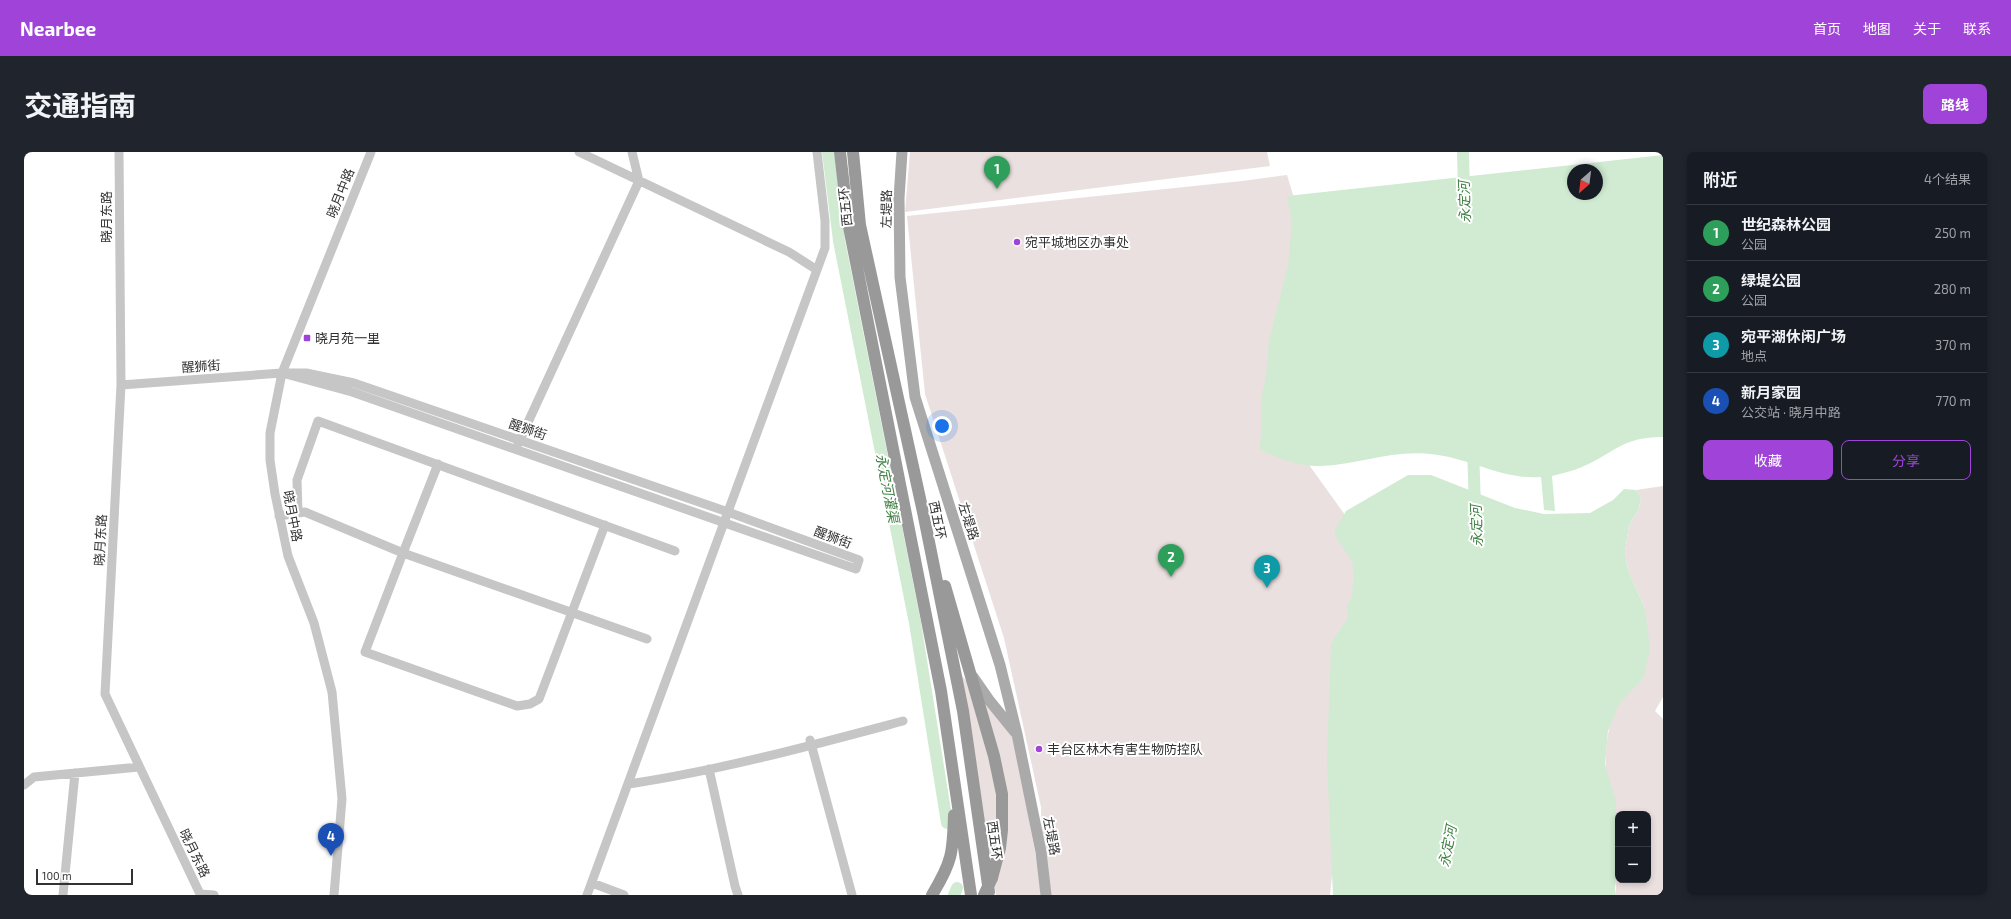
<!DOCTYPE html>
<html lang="zh">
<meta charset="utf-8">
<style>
:root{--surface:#171b24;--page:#20242c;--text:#f1f3f6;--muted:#9ea1a6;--line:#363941;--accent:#a044d9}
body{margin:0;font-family:"Exo 2","Noto Sans SC",sans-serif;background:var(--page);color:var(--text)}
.controls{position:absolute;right:12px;bottom:12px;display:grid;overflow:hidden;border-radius:8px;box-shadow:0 2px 6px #0003}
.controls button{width:36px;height:36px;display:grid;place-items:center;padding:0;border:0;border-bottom:1px solid var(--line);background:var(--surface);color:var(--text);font:20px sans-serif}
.compass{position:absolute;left:1543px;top:12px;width:36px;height:36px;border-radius:50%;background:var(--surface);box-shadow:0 2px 6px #0003;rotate:208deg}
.scale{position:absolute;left:12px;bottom:10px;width:97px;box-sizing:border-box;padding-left:4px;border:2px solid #323232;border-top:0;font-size:11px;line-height:14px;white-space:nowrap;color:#323232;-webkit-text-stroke:3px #fff;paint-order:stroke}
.you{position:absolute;left:918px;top:274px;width:14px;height:14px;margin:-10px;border:3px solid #fff;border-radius:50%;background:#1a73e8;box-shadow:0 0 0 6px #1a73e833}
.badge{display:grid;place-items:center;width:26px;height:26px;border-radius:50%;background:var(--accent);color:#fff;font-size:13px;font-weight:700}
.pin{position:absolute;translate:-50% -33px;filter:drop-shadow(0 1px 2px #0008)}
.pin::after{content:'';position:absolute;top:21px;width:14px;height:12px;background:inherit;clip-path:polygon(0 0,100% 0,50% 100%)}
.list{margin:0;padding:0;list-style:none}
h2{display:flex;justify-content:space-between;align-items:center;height:52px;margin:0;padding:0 16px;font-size:17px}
h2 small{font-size:13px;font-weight:400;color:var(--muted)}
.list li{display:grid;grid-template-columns:26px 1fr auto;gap:12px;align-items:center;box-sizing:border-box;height:56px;padding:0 16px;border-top:1px solid var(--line)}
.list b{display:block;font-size:15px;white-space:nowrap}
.list p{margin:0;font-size:13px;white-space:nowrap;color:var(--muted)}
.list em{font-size:13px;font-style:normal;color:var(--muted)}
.actions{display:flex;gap:8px;padding:12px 16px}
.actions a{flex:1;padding:9px 0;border:1px solid var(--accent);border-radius:8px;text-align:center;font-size:14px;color:var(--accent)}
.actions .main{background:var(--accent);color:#fff}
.map{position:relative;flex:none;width:1639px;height:743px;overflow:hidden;border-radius:8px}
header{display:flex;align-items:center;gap:24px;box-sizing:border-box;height:56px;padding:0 20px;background:var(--accent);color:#fff}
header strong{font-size:19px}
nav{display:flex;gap:22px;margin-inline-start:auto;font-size:14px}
.intro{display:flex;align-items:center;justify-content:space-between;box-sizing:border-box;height:96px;padding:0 24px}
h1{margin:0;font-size:28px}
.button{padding:10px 18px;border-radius:8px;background:var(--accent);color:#fff;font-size:14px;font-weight:700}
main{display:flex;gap:24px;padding:0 24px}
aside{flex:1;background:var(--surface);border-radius:8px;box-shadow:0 2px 6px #0003}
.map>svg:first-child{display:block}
.green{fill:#eae0df;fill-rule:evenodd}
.water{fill:#d0ebd2;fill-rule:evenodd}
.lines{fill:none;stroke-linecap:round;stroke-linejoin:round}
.river{stroke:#d0ebd2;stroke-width:12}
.minor{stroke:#c6c6c6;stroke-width:9}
.major{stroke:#aaa;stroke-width:11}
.highway{stroke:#999;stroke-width:12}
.highway-bridge{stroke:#999;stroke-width:12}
.poi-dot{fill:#a044d9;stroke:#fff;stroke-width:1.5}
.labels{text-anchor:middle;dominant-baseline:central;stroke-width:4;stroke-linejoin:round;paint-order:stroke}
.street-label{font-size:13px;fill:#323232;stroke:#fff}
.poi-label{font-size:13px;fill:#323232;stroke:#fff;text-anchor:start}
.water-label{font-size:14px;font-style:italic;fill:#408244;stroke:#fff}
</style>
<header>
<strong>Nearbee</strong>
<nav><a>首页</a><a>地图</a><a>关于</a><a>联系</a></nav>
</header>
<div class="intro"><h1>交通指南</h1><a class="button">路线</a></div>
<main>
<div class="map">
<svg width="1639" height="743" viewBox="0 0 1639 743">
<rect width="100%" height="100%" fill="#fff"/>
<path class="green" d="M886,0H1243L1246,14L881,60Z
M1263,23L1288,105L1257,274L1329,374L1339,477L1322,588L1306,743H1027L1018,705L1017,655L980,486L901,242L883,64L1218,29Z
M1639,334V545L1631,559L1639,567V743H1591L1592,736C1588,689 1569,590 1595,551C1601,542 1612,533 1620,525L1621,457L1604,418L1601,400L1605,373L1615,357L1617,345L1612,338ZM1594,662H1624V728H1594Z
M937,523L962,550L990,586L1019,743H972Z"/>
<path class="water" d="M1639,3V285C1598,285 1592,300 1558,315C1549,319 1538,321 1528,324L1531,359L1520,358L1517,325C1480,328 1449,308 1414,303C1370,296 1337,313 1296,314C1275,315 1254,306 1235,297L1237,285V248L1242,224L1245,189L1264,113L1268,71L1263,44ZM1549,18H1573V42H1549Z
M1384,323H1407L1491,356L1520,362L1566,361L1589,348L1600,337L1612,338L1617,345L1615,357L1605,373L1601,400L1604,418L1621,457L1626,497L1620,525L1595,552L1584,579L1581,612L1592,649L1591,743H1309L1303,609L1307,491L1324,466L1323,454L1327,446L1330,426L1328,409L1311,384V378L1322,359Z"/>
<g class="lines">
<path class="river" d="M804,0L815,89L891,471L923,671
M1439,0L1440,40
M1449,295L1451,356
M930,743L933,736"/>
<path class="minor" d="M95,0L97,233L81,542L176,742L190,743
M555,0L765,100L793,118
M97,233L258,221H282L330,231L704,360L835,408L832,417L328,240L258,221
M494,292L615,29L608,0
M274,361L281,360L379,401L414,312
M255,364L274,361L273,328L294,269L651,399
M581,373L515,547L506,552L493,554L341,500L379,401L623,487
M786,588L828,743
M685,617L711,734L714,743
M605,632C698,618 789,593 879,569
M0,633L10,625L115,615
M568,731L600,743
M39,743L51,621
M310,743L318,647L308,540L290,471L264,404L251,342L246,308V281L258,221L347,0
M563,743L801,96V69L793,0"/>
<path class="major" d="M878,0L875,46L876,125L891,245L976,513L993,582L1017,700L1022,743
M949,525L965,548L991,580"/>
<path class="highway" d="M816,0L824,70L917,539L947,743
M829,0L836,73L899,360L939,559L965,740
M921,434L970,604L978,642V678L976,696L968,726
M908,743C928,710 929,701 930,663"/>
<path class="highway-bridge" d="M960,743L968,726"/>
</g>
<g class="poi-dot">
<circle cx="993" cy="90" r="4"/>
<rect x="279" y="182" width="8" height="8" rx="2"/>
<circle cx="1015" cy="597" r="4"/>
</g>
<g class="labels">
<g class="street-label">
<text transform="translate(316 41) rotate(-68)">晓月中路</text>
<text transform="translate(821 55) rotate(-96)">西五环</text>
<text transform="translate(862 57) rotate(-89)">左堤路</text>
<text transform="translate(82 65) rotate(-90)">晓月东路</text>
<text transform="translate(177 214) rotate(-4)">醒狮街</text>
<text transform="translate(504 277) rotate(19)">醒狮街</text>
<text transform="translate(269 364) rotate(79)">晓月中路</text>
<text transform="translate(914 368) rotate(78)">西五环</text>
<text transform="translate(945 369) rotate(72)">左堤路</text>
<text transform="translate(809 385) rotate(20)">醒狮街</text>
<text transform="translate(76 388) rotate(-87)">晓月东路</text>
<text transform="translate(1028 684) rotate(79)">左堤路</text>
<text transform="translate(971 688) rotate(82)">西五环</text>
<text transform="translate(171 701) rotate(64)">晓月东路</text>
</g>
<g class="poi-label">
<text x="1001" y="90">宛平城地区办事处</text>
<text x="291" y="186">晓月苑一里</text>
<text x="1023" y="597">丰台区林木有害生物防控队</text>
</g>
<g class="water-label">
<text transform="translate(1440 50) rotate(-92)">永定河</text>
<text transform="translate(864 336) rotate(79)">永定河灌渠</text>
<text transform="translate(1452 374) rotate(-92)">永定河</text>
<text transform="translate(1423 694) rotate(-79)">永定河</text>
</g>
</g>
</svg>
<div class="controls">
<button>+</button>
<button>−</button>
</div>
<svg class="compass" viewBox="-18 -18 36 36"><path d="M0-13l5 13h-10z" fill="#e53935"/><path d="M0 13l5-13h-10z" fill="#9ea1a6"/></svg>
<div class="scale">100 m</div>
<div class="you"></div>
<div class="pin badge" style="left:973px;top:37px;background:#2e9e5b">1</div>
<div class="pin badge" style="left:1147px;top:425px;background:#2e9e5b">2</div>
<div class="pin badge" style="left:1243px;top:436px;background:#0f9aa8">3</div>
<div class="pin badge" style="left:307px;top:704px;background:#1a4fb4">4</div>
</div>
<aside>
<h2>附近<small>4个结果</small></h2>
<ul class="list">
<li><span class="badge" style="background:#2e9e5b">1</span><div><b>世纪森林公园</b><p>公园</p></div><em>250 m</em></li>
<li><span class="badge" style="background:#2e9e5b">2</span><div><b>绿堤公园</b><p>公园</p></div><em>280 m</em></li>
<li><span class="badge" style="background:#0f9aa8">3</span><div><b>宛平湖休闲广场</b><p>地点</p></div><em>370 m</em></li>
<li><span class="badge" style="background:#1a4fb4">4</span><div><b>新月家园</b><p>公交站 · 晓月中路</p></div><em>770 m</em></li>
</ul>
<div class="actions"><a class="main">收藏</a><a>分享</a></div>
</aside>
</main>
